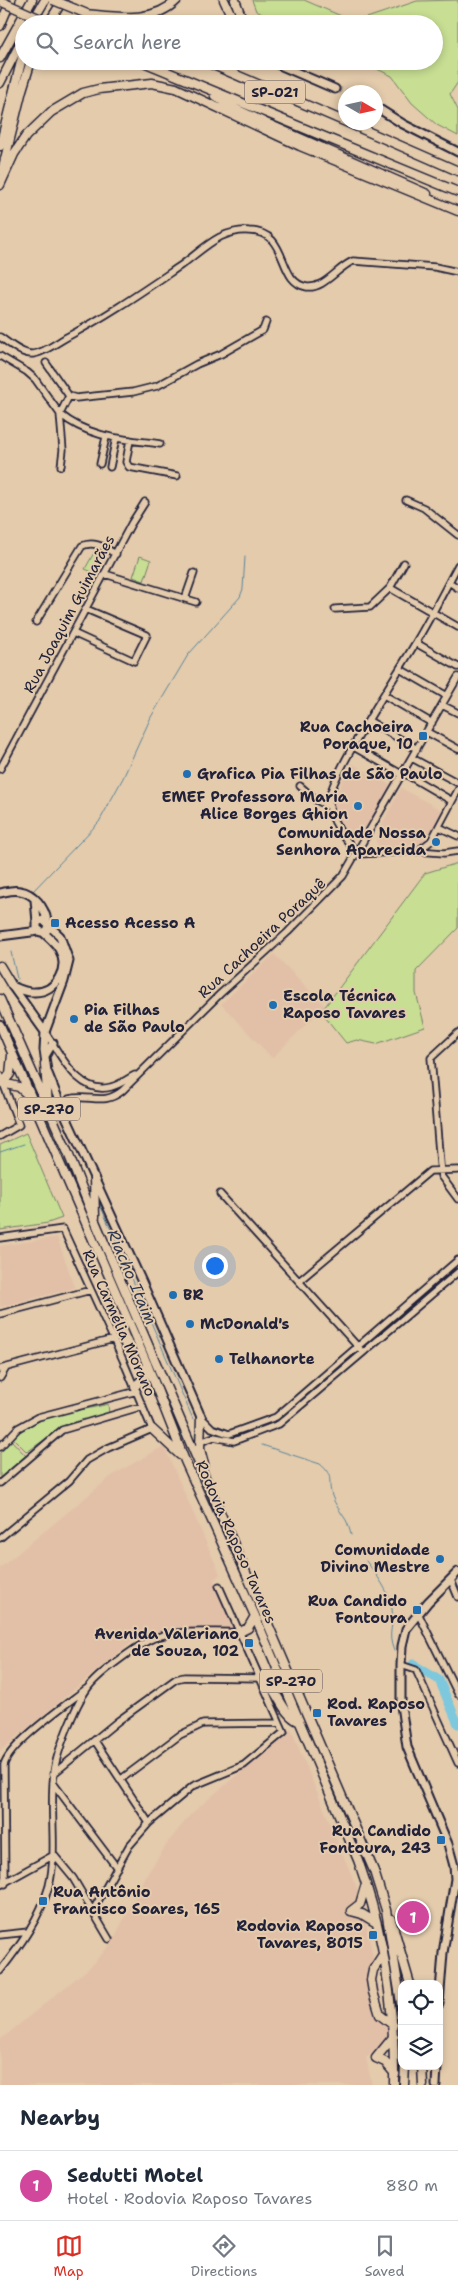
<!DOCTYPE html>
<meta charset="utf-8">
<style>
:root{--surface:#fff;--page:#f2f2f3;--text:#1f2937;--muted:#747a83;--line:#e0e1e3;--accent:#d93025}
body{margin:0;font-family:"Shantell Sans",sans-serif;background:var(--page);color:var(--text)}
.controls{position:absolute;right:15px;bottom:15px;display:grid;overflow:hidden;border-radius:10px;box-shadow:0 2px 8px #0003}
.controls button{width:45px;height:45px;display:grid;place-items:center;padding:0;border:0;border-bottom:1px solid var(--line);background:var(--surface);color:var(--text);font:25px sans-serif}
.compass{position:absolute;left:338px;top:85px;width:45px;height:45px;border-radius:50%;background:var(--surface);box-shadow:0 2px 8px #0003;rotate:99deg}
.you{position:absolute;left:214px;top:1265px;width:18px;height:18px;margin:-12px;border:4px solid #fff;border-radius:50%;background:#1a73e8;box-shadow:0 0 0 8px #1a73e833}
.badge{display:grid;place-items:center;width:32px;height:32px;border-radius:50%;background:var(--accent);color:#fff;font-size:16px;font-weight:700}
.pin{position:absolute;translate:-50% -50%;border:2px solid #fff;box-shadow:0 1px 5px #0006}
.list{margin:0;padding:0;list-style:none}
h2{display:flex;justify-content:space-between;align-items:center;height:65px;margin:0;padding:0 20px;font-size:21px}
h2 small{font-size:16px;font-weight:400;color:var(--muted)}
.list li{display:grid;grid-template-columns:32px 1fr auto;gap:15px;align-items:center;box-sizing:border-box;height:70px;padding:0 20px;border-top:1px solid var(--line)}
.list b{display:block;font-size:19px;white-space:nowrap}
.list p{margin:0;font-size:16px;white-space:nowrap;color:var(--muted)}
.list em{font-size:16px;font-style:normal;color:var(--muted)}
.icon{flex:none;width:28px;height:28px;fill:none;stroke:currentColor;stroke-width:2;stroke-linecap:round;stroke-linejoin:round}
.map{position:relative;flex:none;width:458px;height:2085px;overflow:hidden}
.search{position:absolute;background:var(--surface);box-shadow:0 2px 8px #0003;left:15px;right:15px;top:15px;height:55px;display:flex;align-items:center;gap:12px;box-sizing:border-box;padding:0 18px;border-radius:28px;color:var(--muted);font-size:19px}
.sheet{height:135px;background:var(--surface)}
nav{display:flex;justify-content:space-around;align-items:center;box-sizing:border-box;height:70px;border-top:1px solid var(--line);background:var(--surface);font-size:14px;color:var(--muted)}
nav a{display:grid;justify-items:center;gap:2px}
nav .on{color:var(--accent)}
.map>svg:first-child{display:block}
.built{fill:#e2c0a8}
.green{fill:#c7de93;stroke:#748067}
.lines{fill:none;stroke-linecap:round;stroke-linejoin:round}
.stream{stroke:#59869c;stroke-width:1}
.river{stroke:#7dc8dd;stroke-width:9}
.major-tunnel{stroke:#bda995;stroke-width:7;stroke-dasharray:7 3.5;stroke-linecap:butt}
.minor-casing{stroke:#22223b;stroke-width:9}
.major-casing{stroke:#22223b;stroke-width:11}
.highway-casing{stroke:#22223b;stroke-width:11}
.minor{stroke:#e4cbac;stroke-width:5.5}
.major{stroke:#e4cbac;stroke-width:7}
.highway{stroke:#e4cbac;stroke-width:8}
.highway-bridge-casing{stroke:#22223b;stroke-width:11;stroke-linecap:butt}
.highway-bridge{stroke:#e4cbac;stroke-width:8}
.poi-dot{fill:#1f6fb2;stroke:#e4cbac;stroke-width:2}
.labels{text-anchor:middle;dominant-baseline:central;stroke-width:4;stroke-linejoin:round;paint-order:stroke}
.shield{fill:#e4cbac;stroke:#5c555d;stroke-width:1}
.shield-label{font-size:14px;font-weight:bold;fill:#22223b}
.street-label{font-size:15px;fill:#22223b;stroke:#e4cbac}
.poi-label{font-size:15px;font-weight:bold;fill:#22223b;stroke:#e4cbac;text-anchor:start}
.water-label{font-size:16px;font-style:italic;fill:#303b53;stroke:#e4cbac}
</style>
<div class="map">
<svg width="458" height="2085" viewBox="0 0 458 2085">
<rect width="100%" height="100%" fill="#e4cbac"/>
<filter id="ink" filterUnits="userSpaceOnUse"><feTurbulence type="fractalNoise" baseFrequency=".02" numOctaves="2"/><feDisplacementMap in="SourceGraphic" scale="10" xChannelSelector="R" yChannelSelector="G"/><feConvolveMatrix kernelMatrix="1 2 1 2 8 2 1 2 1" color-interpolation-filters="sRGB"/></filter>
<g filter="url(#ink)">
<path class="built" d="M351,763L392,786L364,837L355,840L350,838L336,811L333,801Z
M401,788L443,811L432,832L419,846L413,849L378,846L376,841L383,822Z
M274,954L325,1006L272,1058L221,1004Z
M57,1237L75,1288L0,1307V1246Z
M164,1446L220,1574L214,1580L233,1630L178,1628L138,1637L0,1751V1568L113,1475Z
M291,1729L359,1893L367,1927L386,2020L388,2039L366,2058L372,2085H0V2040L89,1968L111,1944L148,1873L169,1841L191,1814Z"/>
<path class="green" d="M252,0H304L355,22L417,1L458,0V82L450,94L458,110V136L437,125L412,103L392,76L360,61H434V24H282L256,11Z
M95,551L104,556L95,573L85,569Z
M140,556L151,560L144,581L133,577Z
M458,863V928L416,971V993L425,1027L376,1044L357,1040L346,1043L321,1012L425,873Z
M26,1133L62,1218L48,1223L0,1230V1145Z
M108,1404L109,1414L65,1425L27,1452L13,1438C38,1413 75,1413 108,1404Z
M11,1440L26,1456L0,1478V1453Z"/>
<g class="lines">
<path class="stream" d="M34,890L99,822L123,778L151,717L188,655L240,597L243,589L245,557
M11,952L18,983
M70,1135L91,1182
M0,1152L24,1144
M98,1200L193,1419
M262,1445L320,1464C335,1476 327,1482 332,1496C335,1505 341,1512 346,1520C348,1524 350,1530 351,1535
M366,1561C376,1574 390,1592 392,1609C395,1626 386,1632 394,1651"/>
<path class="river" d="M413,1664L439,1680L458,1724"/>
<path class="major-tunnel" d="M335,89L346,92"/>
<defs>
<path id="minor" d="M0,337C9,343 22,355 33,354C44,353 58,342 67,337C107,316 143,291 180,266C193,257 205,245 220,237C229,233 238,230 249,231C290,231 276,282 307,287C324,289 338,267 353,261L435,267L458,272
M0,356L27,372L35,379L60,414L63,450L61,466
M46,363L69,396L76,398L133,392L157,386L197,364L221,354L263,330L266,322
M69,396L60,414C89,438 124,439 160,444
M130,440L126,462L129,467L177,476
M100,464L106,437
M110,467L116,438
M406,500L424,508L458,535
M404,563L390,588L458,627
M105,574L196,602
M449,582L458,588
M185,599L194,573
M335,609L370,607L390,588
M36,622L82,546C94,540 105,548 116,554
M73,633L134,661L147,635L86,609
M416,643L458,667
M400,669L447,696
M384,695L432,723
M442,705L458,713
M369,721L417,749
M427,732L458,749
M354,747L403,775
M412,758L458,783
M0,769L131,524L145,502
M404,773L452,801
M300,786L316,800L330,807
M439,827L458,836
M418,851L444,853L458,851
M358,854C346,840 329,820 329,801C328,779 401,668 416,642C431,617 444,591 458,565
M358,854L418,851L431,841L458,790
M45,1032C60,1053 78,1096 111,1087C120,1085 127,1079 135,1075
M458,1033L431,1058L441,1176L458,1199
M62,1108L69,1099C90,1094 103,1106 122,1091L220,994L288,932L343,876L458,677
M0,1136L19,1125L3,1083
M220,1194L360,1349
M0,1238L63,1229L123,1360L152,1429L108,1448L87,1460L69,1481L0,1538
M299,1281L430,1171L458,1170
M0,1314L91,1290
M0,1369L114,1339
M0,1378L6,1368
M201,1417L212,1428L229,1434L276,1417L458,1260
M200,1442L214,1437L234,1441L279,1424L458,1272
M0,1447L18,1428L38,1417L137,1391
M0,1483L62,1430L143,1406
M451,1580L458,1597
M418,1613L458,1694
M401,1665L416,1670L458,1763
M95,1741L149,1823
M53,1774L118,1721L176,1679L184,1677L261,1678
M120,1780L180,1735L203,1724L280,1723
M53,1783L117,1868
M5,1884L4,1765C9,1744 67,1704 86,1689
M0,1885L54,1855L73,1878L109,1939
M92,1912L129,1846L149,1823L193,1786L244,1765L284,1732L219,1586
M0,1935L28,1932
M0,1971C20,1946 40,1918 49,1886C58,1849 49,1811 54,1773C56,1753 75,1706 87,1689C96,1675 141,1642 157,1637C182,1629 213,1633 240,1632"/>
<path id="major" d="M277,64L335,89
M376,107L403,124L458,152
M0,893C6,892 13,889 20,891C34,893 45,908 47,921
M35,900L37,922
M49,923V928L45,932H41L37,928V922L43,920L60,936L69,961L64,981L45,1032L44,1050L47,1071L62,1108L142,1282L201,1417
M0,936L39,931
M12,986C19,989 27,993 35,992C56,992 70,968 59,949C55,942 49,938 43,932
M12,986L45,1032
M45,1056L53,1043
M0,1076L3,1083L0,1084
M439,2004L443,1953L455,1879L454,1866L448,1844L407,1747L401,1705V1665L402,1646L406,1629L428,1602L458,1572
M436,2085L437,2066"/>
<path id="highway" d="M224,0L235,24
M235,0L244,24
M75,9L111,24
M86,14C117,17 153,24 177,0
M31,24L45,0
M48,24L63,0
M0,26L11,0
M0,58L32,0
M141,61L458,192
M204,61L346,122
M272,61L277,64
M0,83L24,36
M215,96L230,106L268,124L427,194
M346,122L458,171
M0,146L24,50
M2,171L22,90L31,61
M0,185L14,154L26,136L51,112L83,93L99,89L152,83L176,88L300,146L458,211
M0,966L12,986
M0,999L68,1153L95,1221L374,1871L386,1910L402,2009
M0,1025L147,1364L185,1461L255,1616L358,1860C384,1932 395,2010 394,2085
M12,1055L10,1074L3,1083L19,1087L29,1096
M45,1064L48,1106
M94,1177L95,1217
M135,1386L143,1379L147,1364
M201,1417L200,1449L204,1464
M152,1429L180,1455
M240,1632L248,1628L255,1616
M261,1678C278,1688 281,1713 298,1721
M351,1911L360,1904L365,1887
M351,1911L362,1914L375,1922
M391,1919L410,1984
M382,1956L373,1970L371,1980L373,1992L380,2015L393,2025
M394,2036L376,2058L385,2062L395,2074
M422,2066L423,2085
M404,2085L405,2066"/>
</defs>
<use href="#minor" class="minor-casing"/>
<use href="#major" class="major-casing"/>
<use href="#highway" class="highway-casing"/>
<use href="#minor" class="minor"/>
<use href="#major" class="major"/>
<use href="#highway" class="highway"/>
<defs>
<path id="highway-bridge" d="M53,0L75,9
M0,1L52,24"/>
</defs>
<use href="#highway-bridge" class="highway-bridge-casing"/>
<use href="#highway-bridge" class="highway-bridge"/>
</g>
</g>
<g class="poi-dot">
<rect x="418" y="731" width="10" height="10" rx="2.5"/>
<circle cx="187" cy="774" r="5"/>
<circle cx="358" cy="806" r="5"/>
<circle cx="436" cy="842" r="5"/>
<rect x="50" y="918" width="10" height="10" rx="2.5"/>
<circle cx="273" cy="1005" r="5"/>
<circle cx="74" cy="1019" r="5"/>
<circle cx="173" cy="1295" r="5"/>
<circle cx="190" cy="1324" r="5"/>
<circle cx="219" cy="1359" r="5"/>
<circle cx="440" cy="1559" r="5"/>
<rect x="412" y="1605" width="10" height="10" rx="2.5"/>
<rect x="244" y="1638" width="10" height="10" rx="2.5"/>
<rect x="312" y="1708" width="10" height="10" rx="2.5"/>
<rect x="436" y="1835" width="10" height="10" rx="2.5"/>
<rect x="38" y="1896" width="10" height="10" rx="2.5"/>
<rect x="368" y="1930" width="10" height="10" rx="2.5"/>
</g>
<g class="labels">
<g class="shield">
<rect x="245" y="80.5" width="60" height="23" rx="4"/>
<rect x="18" y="1097.5" width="62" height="23" rx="4"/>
<rect x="260" y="1669.5" width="62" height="23" rx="4"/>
</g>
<g class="shield-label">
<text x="275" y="92">SP-021</text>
<text x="49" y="1109">SP-270</text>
<text x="291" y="1681">SP-270</text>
</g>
<g class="street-label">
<text transform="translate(69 614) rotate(-62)">Rua Joaquim Guimarães</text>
<text transform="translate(262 938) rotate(-43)">Rua Cachoeira Poraquê</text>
<text transform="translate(119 1323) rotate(66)">Rua Carmélia Morano</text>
<text transform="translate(236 1542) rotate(66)">Rodovia Raposo Tavares</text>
</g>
<g class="poi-label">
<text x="413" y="727" text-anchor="end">Rua Cachoeira<tspan x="413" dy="17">Poraque, 10</tspan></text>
<text x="197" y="774">Grafica Pia Filhas de São Paulo</text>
<text x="348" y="797" text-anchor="end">EMEF Professora Maria<tspan x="348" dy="17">Alice Borges Ghion</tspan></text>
<text x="426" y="833" text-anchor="end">Comunidade Nossa<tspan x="426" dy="17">Senhora Aparecida</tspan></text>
<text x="65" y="923">Acesso Acesso A</text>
<text x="283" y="996">Escola Técnica<tspan x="283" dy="17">Raposo Tavares</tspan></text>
<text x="84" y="1010">Pia Filhas<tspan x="84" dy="17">de São Paulo</tspan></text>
<text x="183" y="1295">BR</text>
<text x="200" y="1324">McDonald's</text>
<text x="229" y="1359">Telhanorte</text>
<text x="430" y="1550" text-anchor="end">Comunidade<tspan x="430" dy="17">Divino Mestre</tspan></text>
<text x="407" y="1601" text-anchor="end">Rua Candido<tspan x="407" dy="17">Fontoura</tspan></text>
<text x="239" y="1634" text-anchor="end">Avenida Valeriano<tspan x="239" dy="17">de Souza, 102</tspan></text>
<text x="327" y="1704">Rod. Raposo<tspan x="327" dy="17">Tavares</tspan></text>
<text x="431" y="1831" text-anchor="end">Rua Candido<tspan x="431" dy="17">Fontoura, 243</tspan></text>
<text x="53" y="1892">Rua Antônio<tspan x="53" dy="17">Francisco Soares, 165</tspan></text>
<text x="363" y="1926" text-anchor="end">Rodovia Raposo<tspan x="363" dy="17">Tavares, 8015</tspan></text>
</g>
<g class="water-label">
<text transform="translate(132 1277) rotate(67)">Riacho Itaim</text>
</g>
</g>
</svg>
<div class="controls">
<button><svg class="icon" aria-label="locate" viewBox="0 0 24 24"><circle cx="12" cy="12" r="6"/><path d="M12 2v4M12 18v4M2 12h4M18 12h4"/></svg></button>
<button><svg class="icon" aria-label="layers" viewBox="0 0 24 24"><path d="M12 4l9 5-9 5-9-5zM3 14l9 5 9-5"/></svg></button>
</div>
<svg class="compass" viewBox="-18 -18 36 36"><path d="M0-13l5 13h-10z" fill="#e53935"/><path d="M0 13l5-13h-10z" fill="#747a83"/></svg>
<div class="you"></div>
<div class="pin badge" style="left:413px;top:1917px;background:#d1479c">1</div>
<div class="search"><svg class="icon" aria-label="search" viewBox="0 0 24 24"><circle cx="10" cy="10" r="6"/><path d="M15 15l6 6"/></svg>Search here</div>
</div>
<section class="sheet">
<h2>Nearby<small></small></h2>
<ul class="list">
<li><span class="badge" style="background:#d1479c">1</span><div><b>Sedutti Motel</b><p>Hotel · Rodovia Raposo Tavares</p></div><em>880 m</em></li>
</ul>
</section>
<nav>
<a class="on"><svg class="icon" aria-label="map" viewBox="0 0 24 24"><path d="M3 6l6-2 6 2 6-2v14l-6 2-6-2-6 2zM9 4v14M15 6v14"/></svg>Map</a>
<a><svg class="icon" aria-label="directions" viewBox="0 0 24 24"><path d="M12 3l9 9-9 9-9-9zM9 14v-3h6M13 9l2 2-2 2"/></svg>Directions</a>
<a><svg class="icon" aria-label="saved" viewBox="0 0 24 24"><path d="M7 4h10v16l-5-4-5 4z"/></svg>Saved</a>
</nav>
